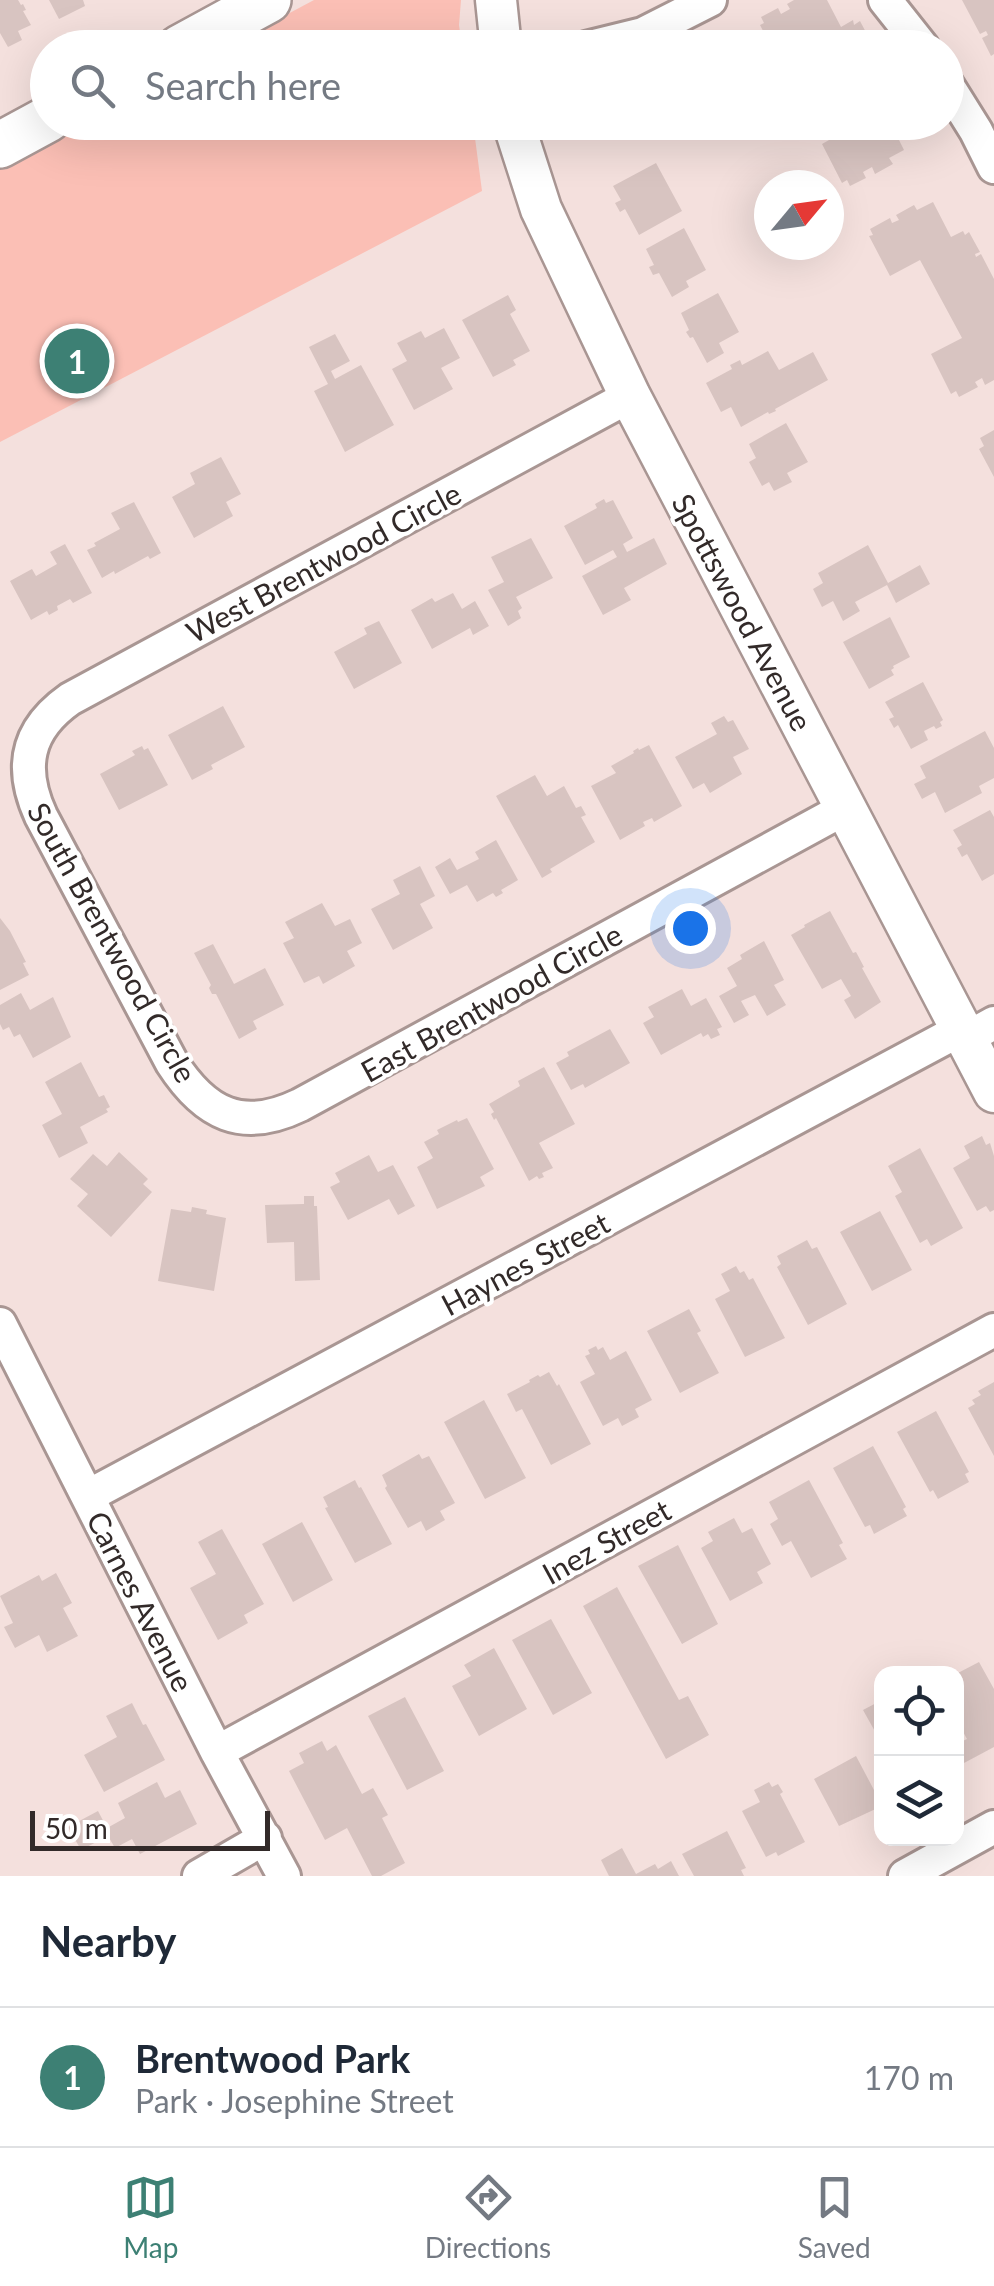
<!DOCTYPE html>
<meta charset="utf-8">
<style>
:root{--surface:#fff;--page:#f2f2f3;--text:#1f2937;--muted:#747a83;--line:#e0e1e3;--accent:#3d8074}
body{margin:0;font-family:Lato,sans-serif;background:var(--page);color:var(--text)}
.controls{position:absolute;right:30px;bottom:30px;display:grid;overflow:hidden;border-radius:20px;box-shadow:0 10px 40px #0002}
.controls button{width:90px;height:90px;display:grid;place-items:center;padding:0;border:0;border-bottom:2px solid var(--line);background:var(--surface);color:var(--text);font:50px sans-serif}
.compass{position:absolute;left:754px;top:170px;width:90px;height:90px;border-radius:50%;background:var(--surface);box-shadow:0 10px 40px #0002;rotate:61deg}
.scale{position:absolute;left:30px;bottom:25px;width:240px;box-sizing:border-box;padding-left:10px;border:5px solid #322a29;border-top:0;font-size:28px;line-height:35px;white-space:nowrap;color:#322a29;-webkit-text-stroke:8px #fff;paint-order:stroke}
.you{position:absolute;left:690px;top:928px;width:35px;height:35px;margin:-25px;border:8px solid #fff;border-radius:50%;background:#1a73e8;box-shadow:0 0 0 15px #1a73e833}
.badge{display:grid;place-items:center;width:65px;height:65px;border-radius:50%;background:var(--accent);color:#fff;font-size:32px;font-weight:700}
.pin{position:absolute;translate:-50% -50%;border:5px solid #fff;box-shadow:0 2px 10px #0006}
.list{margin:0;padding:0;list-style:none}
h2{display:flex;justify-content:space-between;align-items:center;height:130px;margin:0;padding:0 40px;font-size:42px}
h2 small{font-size:32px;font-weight:400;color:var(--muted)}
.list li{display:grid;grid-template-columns:65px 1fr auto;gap:30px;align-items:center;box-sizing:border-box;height:140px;padding:0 40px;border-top:2px solid var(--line)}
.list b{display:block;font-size:38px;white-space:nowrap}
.list p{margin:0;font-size:32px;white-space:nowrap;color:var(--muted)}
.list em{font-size:32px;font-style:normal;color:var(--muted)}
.icon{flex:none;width:55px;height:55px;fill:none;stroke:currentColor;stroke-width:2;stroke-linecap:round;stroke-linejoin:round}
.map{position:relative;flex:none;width:994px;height:1876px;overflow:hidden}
.search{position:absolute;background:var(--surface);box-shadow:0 10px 40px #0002;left:30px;right:30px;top:30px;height:110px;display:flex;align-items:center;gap:25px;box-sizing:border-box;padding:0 35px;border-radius:55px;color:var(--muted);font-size:38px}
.sheet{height:270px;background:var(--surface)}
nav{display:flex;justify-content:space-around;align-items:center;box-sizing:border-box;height:140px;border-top:2px solid var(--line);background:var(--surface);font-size:28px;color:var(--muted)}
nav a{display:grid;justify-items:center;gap:5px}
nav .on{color:var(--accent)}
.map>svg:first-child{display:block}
.green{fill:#fbbfb5}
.building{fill:#d8c4c1}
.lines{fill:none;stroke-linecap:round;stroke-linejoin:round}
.minor-casing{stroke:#a99693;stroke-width:38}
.tertiary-casing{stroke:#a99693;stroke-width:45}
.secondary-casing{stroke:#a99693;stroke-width:50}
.minor{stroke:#fff;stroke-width:32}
.tertiary{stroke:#fff;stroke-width:40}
.secondary{stroke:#fff;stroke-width:45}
.labels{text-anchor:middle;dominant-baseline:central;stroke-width:8;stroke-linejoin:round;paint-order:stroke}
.street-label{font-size:30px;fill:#322a29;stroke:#fff}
</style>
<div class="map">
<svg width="994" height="1876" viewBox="0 0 994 1876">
<rect width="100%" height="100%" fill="#f4e0dd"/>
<path class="green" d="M314,0H461L459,25L462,47L224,48Z
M82,123H473L482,191L0,442V166Z"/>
<path class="building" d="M0,0H18L21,5L23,4L26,10L23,11L31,25L18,31L22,40L8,47L0,33Z
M49,0H83L85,6L59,19Z
M794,0H827L841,27L853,20L854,25L860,21L870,40L865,43L866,45L871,42L874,48H772L760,25L764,23L761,17L778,8L781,14L790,9L787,4Z
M962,0H994V54L991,56L982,38L988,35L986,31L980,34Z
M850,122H890L904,150L889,158L893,164L875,174L872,167L863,172L866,178L850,186L847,180L842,183L822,144L852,127Z
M656,163L682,211L639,235L625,209L620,212L615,203L621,200L613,186Z
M933,202L951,237L963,231L965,235L969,232L980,252L975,254L976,257L981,254L994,279V380L985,385L982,378L975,382L978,387L959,397L956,391L951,394L931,354L962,338L920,260L890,276L869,236L873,235L870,229L890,218L892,223L899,220L896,215L914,205L917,210Z
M684,228L706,270L686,281L689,287L672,297L659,273L653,275L649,267L654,265L646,249Z
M718,293L739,332L719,343L724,353L707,363L693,337L690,338L686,332L689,330L681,313Z
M508,295L516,310L510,314L530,351L513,360L516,365L493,377L462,320Z
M444,328L460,358L441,368L453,389L414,410L392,369L407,361L397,343L421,331L425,338Z
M335,334L350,361L331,371L335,379L361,365L394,425L345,452L314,391L328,384L309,347Z
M768,351L779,370L813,352L828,380L775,409L776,411L769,414L768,412L741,427L731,407L721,412L706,383L732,369L730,365L740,360L742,365Z
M786,423L808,462L787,473L792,482L774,491L769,482L762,486L749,462L756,458L749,444Z
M994,430V477L979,449L984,446L980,438Z
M221,457L241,494L226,502L233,516L194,538L172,497L195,484L190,473Z
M604,499L606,503L613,500L633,538L623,544L627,552L654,538L667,564L624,588L631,600L603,615L582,576L617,557L613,550L585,565L564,526L597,508L595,504Z
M134,502L161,553L150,559L148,556L115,574L114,571L102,578L87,550L96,546L94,543L120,529L111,513Z
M531,538L553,578L516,597L522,608L518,611L521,618L508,626L488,590L504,582L491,557Z
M65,544L92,593L73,603L70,599L57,606L58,610L49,615L47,611L31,620L10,581L32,569L36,576L57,564L50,552Z
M868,545L888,583L920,565L930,584L896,603L887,585L855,602L860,611L843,621L833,601L822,607L813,589L823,583L818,573Z
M453,593L462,609L475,601L489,626L473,635L470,628L432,649L411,610L432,598L435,602Z
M890,617L910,657L893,666L894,668L891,670L894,675L869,689L843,642Z
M379,621L402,663L354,689L334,652L367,634L364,628Z
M923,682L943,720L940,722L942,726L936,729L934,726L924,731L928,740L911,749L898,725L894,728L889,719L894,717L885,702Z
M223,706L245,747L211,765L213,769L192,780L168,735Z
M724,716L728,722L733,720L749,749L733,757L742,774L710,793L704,783L693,789L675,757L717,734L711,723Z
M985,731L994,748V778L979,786L982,793L945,813L935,792L922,799L914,784L926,778L920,766Z
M649,745L682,806L654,822L652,818L643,822L645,826L620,840L591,786L616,773L611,766L634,753L633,751L638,748L639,750Z
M142,746L144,750L148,748L168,785L119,810L100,774L135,755L132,751Z
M535,775L547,796L564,786L576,808L581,806L586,815L581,817L595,842L550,869L552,872L542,878L496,796Z
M990,810L994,817V874L982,881L967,854L962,857L957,848L962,845L953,830Z
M496,840L518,880L501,890L503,893L496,897L493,893L477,902L467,885L450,894L435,867L450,858L457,870L479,859L475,852Z
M420,866L435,896L420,904L433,928L393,950L371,909L400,894L393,880Z
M322,903L335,926L350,919L362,943L347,951L355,966L323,984L319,976L304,983L283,943L294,938L285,922Z
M830,911L853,953L856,952L864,967L862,968L881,1002L855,1019L844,1000L851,996L841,979L822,989L791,935L805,927L804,925Z
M0,918L10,931L26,962L23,963L29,975L0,990Z
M764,941L784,980L774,985L786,1005L767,1016L755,995L741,1001L749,1015L734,1023L719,996L737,986L727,968L742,959L740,955Z
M213,944L234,984L265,968L284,1005L253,1021L257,1029L239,1039L216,994H212L209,988L211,985L194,953Z
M682,989L691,1006L706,998L722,1027L717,1029L720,1035L711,1039L708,1034L703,1037L701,1033L661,1055L643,1023L654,1017L648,1007Z
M21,993L30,1010L53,997L71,1037L33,1058L20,1034L14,1037L9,1027L3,1030L0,1024V1005Z
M610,1029L630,1063L585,1088L583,1084L571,1090L556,1063L569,1056L567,1052Z
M81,1062L99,1097L104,1095L110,1107L106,1109L108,1112L80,1127L88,1143L59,1158L42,1125L62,1114L45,1082Z
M544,1067L575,1124L539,1143L553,1168L542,1173L544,1177L539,1179L537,1176L529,1181L496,1118L494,1120L491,1114L494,1112L489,1104L520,1086L518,1081Z
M467,1118L494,1169L480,1177L485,1186L437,1209L417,1167L433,1158L424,1142L439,1134L437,1130L457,1120L458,1122Z
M982,1136L986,1145L990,1143L994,1156V1210L990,1212L986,1206L977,1211L953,1168L970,1158L964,1146Z
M920,1148L963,1228L931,1246L927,1239L920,1243L895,1196L902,1192L888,1166Z
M119,1152L148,1179L143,1184L152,1192L111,1237L77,1206L88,1194L70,1179L93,1154L107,1166Z
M369,1155L378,1172L393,1165L415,1206L398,1215L389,1199L348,1220L330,1187L340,1182L335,1173Z
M304,1196H314V1206H317L320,1280L295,1281L294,1242L267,1243L265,1205L304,1204Z
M192,1207L207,1210L206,1214L226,1218L214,1291L158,1281L171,1209L191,1212Z
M880,1211L912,1270L872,1291L840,1232Z
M807,1240L812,1249L817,1247L847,1304L808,1325L777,1267L781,1264L777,1256Z
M736,1266L740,1273L744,1271L749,1280L753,1278L785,1338L745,1357L715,1299L730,1291L721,1274Z
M689,1309L701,1331L697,1333L719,1373L680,1393L647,1331Z
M596,1346L598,1350L603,1347L610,1360L626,1351L652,1400L635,1409L639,1417L622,1426L618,1418L603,1426L580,1382L595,1374L585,1356L590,1354L588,1350Z
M549,1372L557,1386L559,1384L591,1444L551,1465L522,1409L516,1412L507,1394L530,1382L529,1380L538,1375L540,1377Z
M994,1382V1456L968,1408L975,1404L972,1400L981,1395L978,1391Z
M484,1400L526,1478L485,1499L444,1422Z
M936,1411L969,1472L965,1474L969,1482L938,1499L933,1490L930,1492L897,1432Z
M873,1446L906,1507L903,1509L907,1516L874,1534L870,1525L865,1527L833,1468Z
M419,1454L422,1459L429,1456L455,1503L440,1511L445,1520L426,1531L421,1521L408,1528L385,1488L387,1486L382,1475Z
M355,1480L359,1488L361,1487L392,1544L355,1563L325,1508L328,1507L323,1497Z
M809,1480L843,1543L839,1545L847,1559L811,1578L791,1541L782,1546L770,1524L778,1519L769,1502Z
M734,1518L742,1533L752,1528L771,1564L757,1572L763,1583L730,1601L701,1548L713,1541L708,1532Z
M302,1522L333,1580L293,1602L262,1544Z
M222,1529L264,1604L244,1615L248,1623L218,1640L190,1588L216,1574L198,1542Z
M678,1545L718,1624L682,1644L638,1566Z
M56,1573L72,1603L63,1608L78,1636L47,1652L39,1635L15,1648L4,1627L13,1623L0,1596L39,1575L42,1581Z
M617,1587L679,1700L688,1696L709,1735L666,1759L583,1606Z
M551,1619L592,1693L553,1715L512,1640Z
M494,1648L527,1709L479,1736L452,1686L471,1676L464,1665Z
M979,1662L994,1689V1747L964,1763L956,1750V1744L967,1739L956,1719V1674Z
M405,1697L444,1771L407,1790L368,1716Z
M882,1700V1744L863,1710Z
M132,1703L143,1725L146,1724L165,1760L104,1792L84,1755L117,1737L106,1716Z
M322,1741L327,1751L336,1745L362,1794L373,1788L388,1815L382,1818L405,1863L381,1876H372L347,1828L325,1840L289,1771L304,1763L299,1753Z
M856,1756L874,1790L882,1786V1806L839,1826L814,1779Z
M157,1782L165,1798L180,1790L197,1824L140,1854L132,1839L115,1848L108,1836L81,1850L68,1827L98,1811L107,1828L125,1818L118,1803Z
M769,1782L772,1787L778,1784L783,1792L780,1794L805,1842L778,1856L776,1852L766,1857L742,1811L760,1802L754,1790Z
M727,1831L746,1868L741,1870L744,1876H694L682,1854Z
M622,1848L636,1874L655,1864L658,1869L671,1861L679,1876H609L601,1860Z"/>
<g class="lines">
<defs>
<path id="minor" d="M885,0L923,48
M586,48L643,34L710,0
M946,83L976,131L994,167
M630,396L70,699C26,730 19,768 41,816L172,1063C205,1114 242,1133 300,1105L846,808
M967,1038L994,1023
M0,1324L217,1752L284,1876
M88,1496L962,1029
M217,1752L994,1330
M199,1876L265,1838
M905,1876L994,1827"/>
<path id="tertiary" d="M496,0L501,48
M513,122L541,209L630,396L994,1092"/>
<path id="secondary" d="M180,48L268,0
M0,145L48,119"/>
</defs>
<use href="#minor" class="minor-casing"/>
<use href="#tertiary" class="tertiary-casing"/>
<use href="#secondary" class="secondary-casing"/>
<use href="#minor" class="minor"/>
<use href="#tertiary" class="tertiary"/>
<use href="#secondary" class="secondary"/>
</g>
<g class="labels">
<g class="street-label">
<text transform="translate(323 562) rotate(-28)">West Brentwood Circle</text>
<text transform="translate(743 612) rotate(62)">Spottswood Avenue</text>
<text transform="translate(113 942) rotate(61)">South Brentwood Circle</text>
<text transform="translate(491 1002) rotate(-29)">East Brentwood Circle</text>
<text transform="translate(525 1263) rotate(-28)">Haynes Street</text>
<text transform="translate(606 1541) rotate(-29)">Inez Street</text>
<text transform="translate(141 1601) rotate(63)">Carnes Avenue</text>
</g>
</g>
</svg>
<div class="controls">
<button><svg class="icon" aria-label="locate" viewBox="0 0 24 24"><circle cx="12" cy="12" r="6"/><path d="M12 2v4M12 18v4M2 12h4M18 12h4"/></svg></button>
<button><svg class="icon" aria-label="layers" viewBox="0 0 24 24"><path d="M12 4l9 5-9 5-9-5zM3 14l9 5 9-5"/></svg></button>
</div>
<svg class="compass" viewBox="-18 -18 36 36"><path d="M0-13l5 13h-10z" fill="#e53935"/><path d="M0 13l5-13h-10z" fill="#747a83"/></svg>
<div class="scale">50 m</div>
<div class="you"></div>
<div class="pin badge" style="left:77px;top:361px">1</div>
<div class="search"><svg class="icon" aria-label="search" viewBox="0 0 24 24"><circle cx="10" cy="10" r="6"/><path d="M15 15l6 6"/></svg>Search here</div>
</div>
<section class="sheet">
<h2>Nearby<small></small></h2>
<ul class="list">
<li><span class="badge">1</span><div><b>Brentwood Park</b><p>Park · Josephine Street</p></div><em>170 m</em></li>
</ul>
</section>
<nav>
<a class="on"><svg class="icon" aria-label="map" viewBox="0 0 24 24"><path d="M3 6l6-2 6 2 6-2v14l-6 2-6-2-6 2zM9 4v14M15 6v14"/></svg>Map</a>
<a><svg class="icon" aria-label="directions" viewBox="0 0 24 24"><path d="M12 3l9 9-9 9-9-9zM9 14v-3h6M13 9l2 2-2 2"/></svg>Directions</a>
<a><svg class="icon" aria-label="saved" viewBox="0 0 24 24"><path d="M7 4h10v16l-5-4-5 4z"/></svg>Saved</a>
</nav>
